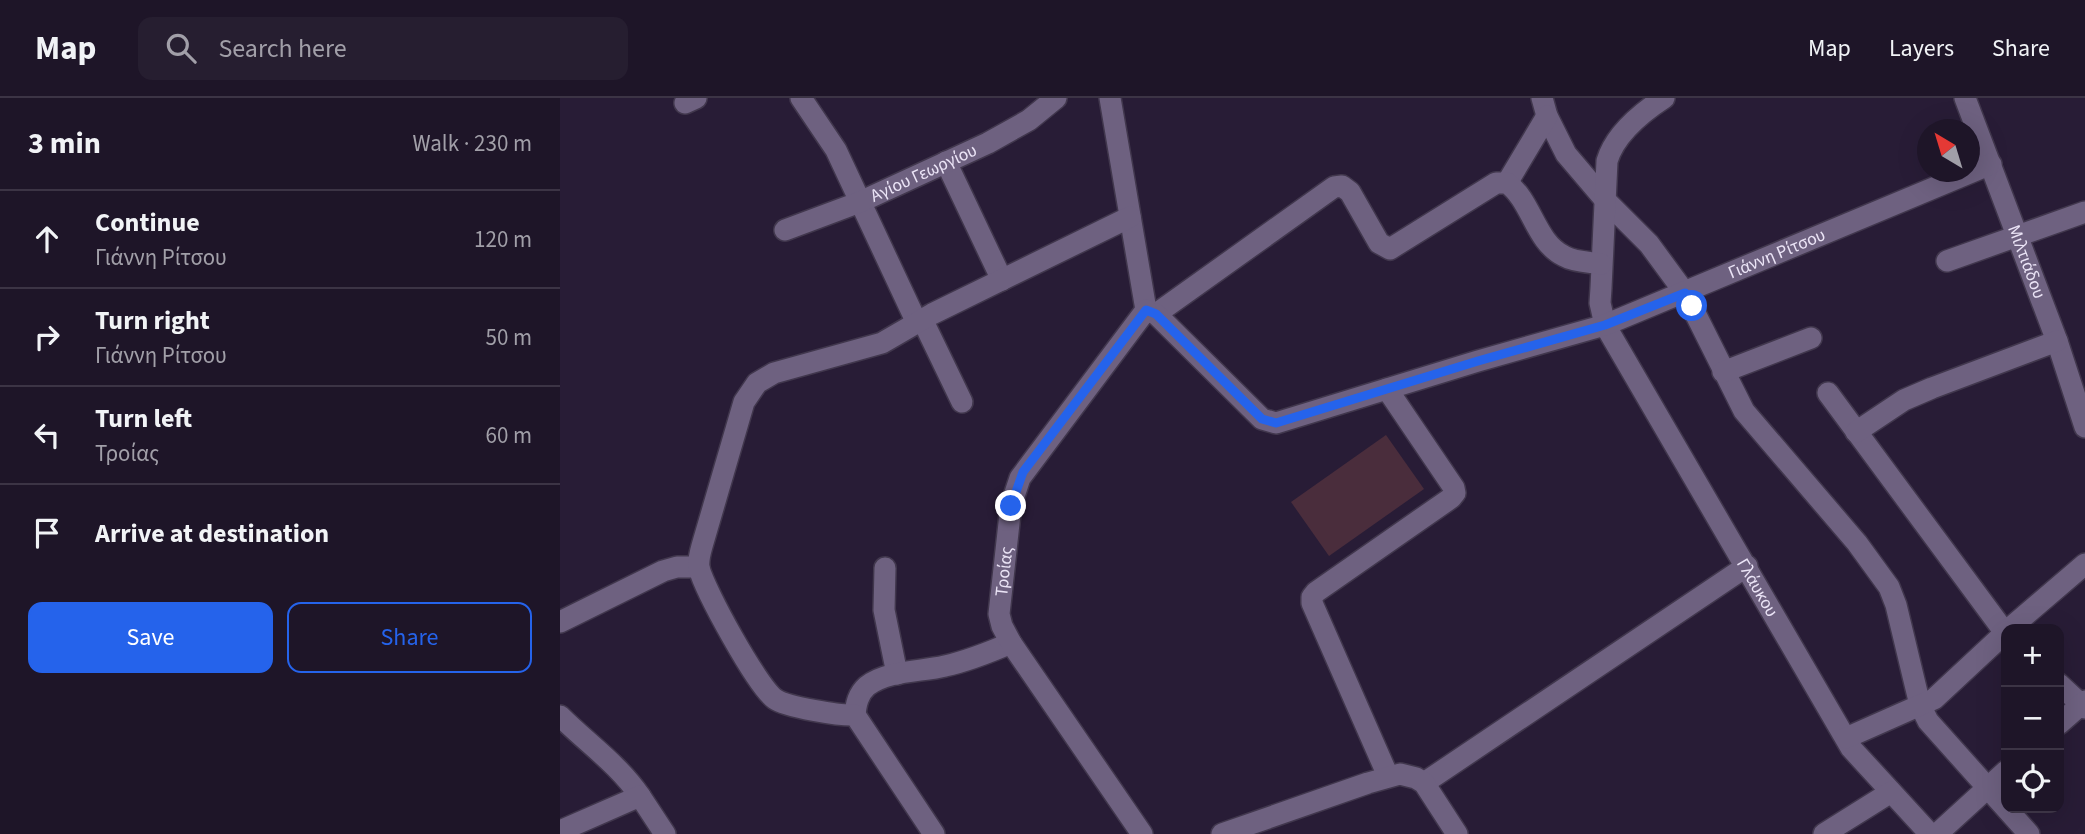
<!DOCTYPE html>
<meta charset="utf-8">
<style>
:root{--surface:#1e1528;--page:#261e30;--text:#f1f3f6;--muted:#a19fa8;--line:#3c3445;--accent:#2563eb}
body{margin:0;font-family:"Source Sans 3",sans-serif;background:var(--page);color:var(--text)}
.controls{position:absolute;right:21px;bottom:21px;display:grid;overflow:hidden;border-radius:14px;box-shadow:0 7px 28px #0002}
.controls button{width:63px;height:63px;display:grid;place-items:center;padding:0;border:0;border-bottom:2px solid var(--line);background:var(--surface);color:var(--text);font:35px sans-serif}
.compass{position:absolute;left:1357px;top:21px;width:63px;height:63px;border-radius:50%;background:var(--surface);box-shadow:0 7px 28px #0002;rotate:322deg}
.stop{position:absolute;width:21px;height:21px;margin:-16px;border:5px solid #2563eb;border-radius:50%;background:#fff}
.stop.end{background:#2563eb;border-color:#fff;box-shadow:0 2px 7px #0008}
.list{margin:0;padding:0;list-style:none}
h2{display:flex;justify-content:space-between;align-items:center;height:91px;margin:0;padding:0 28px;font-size:30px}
h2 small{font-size:23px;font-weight:400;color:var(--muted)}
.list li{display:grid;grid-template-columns:46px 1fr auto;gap:21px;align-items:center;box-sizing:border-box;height:98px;padding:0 28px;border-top:2px solid var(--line)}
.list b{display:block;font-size:26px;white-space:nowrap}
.list p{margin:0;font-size:23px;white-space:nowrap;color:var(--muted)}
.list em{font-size:23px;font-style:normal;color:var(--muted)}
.actions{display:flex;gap:14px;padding:21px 28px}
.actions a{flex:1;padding:16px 0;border:2px solid var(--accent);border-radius:14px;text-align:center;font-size:24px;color:var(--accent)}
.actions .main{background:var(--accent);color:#fff}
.icon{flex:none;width:38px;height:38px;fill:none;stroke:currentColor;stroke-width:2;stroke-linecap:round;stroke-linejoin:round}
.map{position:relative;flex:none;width:1525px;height:736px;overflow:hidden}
header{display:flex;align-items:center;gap:42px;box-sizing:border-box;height:98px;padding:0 35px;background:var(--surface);border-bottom:2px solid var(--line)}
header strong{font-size:33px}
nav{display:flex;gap:38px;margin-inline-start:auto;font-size:24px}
.search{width:490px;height:63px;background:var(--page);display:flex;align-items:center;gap:18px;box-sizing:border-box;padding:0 24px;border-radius:14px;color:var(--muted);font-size:26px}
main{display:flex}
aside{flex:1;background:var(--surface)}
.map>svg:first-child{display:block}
.green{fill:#4a2d3c}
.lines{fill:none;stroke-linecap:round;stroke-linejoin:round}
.minor-casing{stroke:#41374d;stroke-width:24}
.minor{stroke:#6e6180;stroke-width:21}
.route{stroke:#2563eb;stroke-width:9}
.labels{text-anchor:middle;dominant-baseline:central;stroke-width:7;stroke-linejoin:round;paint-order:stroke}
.street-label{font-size:18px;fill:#ebe4f6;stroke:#1f132c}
</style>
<header>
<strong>Map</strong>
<div class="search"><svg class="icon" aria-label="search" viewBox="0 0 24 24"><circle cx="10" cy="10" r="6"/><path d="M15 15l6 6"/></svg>Search here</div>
<nav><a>Map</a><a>Layers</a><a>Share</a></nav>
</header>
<main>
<aside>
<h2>3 min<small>Walk · 230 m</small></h2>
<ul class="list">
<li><svg class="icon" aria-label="ahead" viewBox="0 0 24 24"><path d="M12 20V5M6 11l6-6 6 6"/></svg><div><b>Continue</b><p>Γιάννη Ρίτσου</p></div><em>120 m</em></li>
<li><svg class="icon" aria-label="right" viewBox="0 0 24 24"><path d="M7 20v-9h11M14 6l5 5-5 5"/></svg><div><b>Turn right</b><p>Γιάννη Ρίτσου</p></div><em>50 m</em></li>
<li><svg class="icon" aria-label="left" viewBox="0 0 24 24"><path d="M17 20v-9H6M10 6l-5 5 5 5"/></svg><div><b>Turn left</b><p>Τροίας</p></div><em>60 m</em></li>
<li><svg class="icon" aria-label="arrive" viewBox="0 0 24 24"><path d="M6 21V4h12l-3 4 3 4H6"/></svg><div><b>Arrive at destination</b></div></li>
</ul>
<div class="actions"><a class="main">Save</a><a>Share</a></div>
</aside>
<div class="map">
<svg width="1525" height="736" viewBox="0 0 1525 736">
<rect width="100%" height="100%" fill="#281c36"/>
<path class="green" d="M826,337L864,391L769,458L731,404Z"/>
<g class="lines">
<defs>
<g id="minor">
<path d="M241,0L276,52L357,225"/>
<path d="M550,0L586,212"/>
<path d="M982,0L987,18L1006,56L1046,103L1089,146L1125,195L1184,313L1297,445L1329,489L1336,507L1360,607L1368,623L1469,736"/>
<path id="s1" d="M1104,0C1081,15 1055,36 1047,63L1041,190L1040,205L1045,227L1291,650L1370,736"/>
<path id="s2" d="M1405,0L1497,243L1525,329"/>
<path d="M125,5L136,0"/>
<path d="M386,64L442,182"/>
<path d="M947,85L987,18"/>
<path id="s3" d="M225,132L300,104L428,45L469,22L496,0"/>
<path d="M1387,163L1525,114"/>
<path d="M586,212L596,216L774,89L782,88L790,94L819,145L830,151L936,85H947C972,103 975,144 1004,158C1014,164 1030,164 1041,166"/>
<path id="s4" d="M596,216L702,321L716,325L918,263L1045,227L1431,66"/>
<path d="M362,221L402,304"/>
<path d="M1163,274L1251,240"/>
<path d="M827,291L894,390L895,395L891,400L756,494L752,499V505L828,678"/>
<path d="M1268,295L1446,536"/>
<path d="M1296,334L1344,302L1372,290L1497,243"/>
<path d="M325,470L324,512L337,576"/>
<path d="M0,524L103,473L117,469H139"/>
<path d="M1449,531L1525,466"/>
<path d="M1499,586L1525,610"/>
<path d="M295,617C296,606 298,596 307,588C328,572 361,574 385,568C408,563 430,554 451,545"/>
<path d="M0,618C27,645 58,666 80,698"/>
<path d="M1499,626L1525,603"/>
<path d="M1286,640L1374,601L1446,534"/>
<path d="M864,685L1187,468"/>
<path d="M0,733L80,698L105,736"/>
<path d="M374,736L295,617C281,618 226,609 215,601C197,588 145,493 139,470C138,463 140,455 142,448L184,304L197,285L214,275L322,245L372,216L570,119"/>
<path id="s5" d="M582,736L451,545L442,528L439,516L451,407L460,380L586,212"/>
<path d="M662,736L808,685L840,676L856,680L864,685L897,736"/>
<path d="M1264,736L1331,694"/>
<path d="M1377,736L1446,673"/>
</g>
</defs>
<use href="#minor" class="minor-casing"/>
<use href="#minor" class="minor"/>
</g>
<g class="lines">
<path class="route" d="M451,408L463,374L586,212L596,216L702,321L716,325L918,263L1045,227L1125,195L1132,208"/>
</g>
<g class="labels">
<g class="street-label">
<text stroke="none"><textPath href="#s3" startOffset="150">Αγίου Γεωργίου</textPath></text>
<text stroke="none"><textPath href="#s4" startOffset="693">Γιάννη Ρίτσου</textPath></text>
<text stroke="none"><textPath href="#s2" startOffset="175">Μιλτιάδου</textPath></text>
<text stroke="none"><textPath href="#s5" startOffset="306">Τροίας</textPath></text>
<text stroke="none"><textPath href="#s1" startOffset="555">Γλάυκου</textPath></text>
</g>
</g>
</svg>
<div class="controls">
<button>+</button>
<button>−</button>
<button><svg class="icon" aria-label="locate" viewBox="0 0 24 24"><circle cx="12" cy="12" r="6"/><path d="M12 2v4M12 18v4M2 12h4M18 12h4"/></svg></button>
</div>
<svg class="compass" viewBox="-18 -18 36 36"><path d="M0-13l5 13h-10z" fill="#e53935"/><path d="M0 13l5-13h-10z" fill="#a19fa8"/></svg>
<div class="stop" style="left:1132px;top:208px"></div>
<div class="stop end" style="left:451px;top:408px"></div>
</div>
</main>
